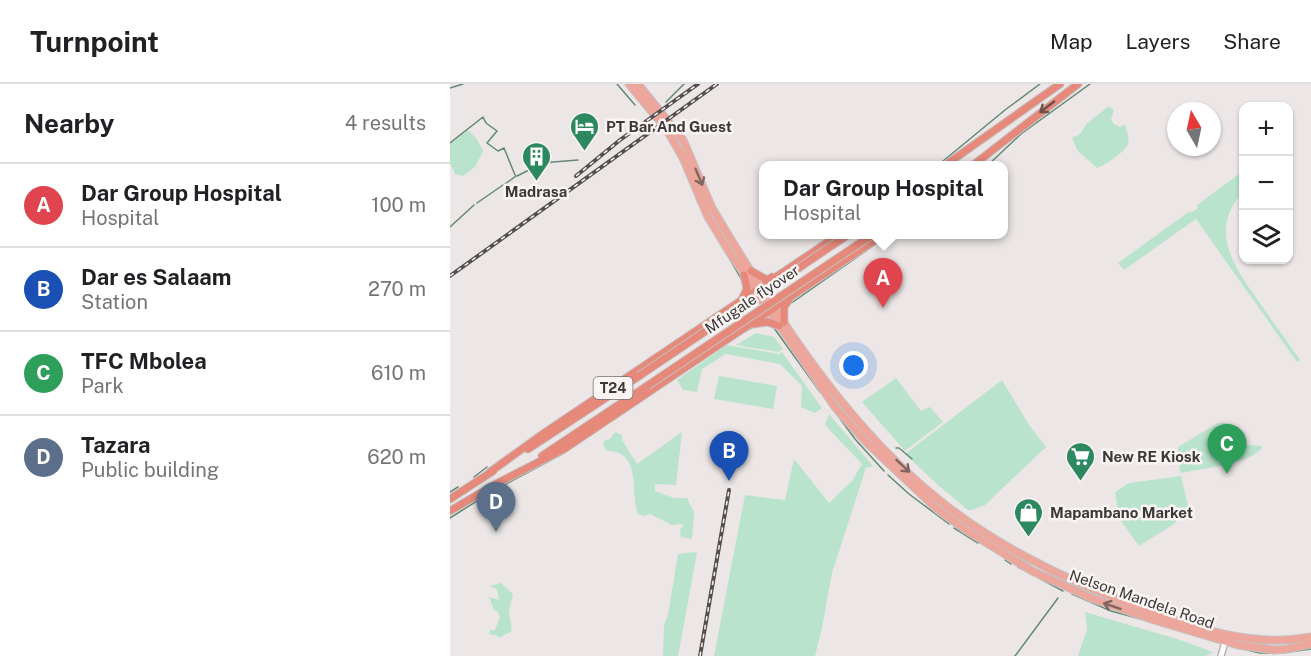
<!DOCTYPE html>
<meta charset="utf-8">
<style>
:root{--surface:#fff;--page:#f6f6f6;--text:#202124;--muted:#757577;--line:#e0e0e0;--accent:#2b885f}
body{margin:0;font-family:"Public Sans",sans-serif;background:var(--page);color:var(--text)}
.controls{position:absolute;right:18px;top:18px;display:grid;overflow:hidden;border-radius:12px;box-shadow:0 2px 4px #0004}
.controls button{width:54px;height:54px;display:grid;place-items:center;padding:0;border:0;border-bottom:2px solid var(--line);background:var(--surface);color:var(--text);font:30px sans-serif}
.compass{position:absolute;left:717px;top:18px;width:54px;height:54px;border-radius:50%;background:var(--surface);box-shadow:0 2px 4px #0004;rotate:351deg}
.you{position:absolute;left:404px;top:282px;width:21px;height:21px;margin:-15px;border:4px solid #fff;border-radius:50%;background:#1a73e8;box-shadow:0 0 0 9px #1a73e833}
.badge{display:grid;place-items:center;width:39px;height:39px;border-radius:50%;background:var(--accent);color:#fff;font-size:20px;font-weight:700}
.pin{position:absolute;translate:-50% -50px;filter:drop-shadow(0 2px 3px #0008)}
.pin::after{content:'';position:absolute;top:32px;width:21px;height:18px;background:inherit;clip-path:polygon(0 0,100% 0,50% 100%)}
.popup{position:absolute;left:309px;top:77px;width:249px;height:78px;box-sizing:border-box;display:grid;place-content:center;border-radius:12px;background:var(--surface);filter:drop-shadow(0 2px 4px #0005);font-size:20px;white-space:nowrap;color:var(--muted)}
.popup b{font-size:22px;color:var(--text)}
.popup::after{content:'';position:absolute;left:50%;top:100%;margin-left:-12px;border:12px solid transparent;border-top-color:var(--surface)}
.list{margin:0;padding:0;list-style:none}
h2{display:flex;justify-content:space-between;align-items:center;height:78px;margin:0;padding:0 24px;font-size:26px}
h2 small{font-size:20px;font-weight:400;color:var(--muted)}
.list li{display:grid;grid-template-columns:39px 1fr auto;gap:18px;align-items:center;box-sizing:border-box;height:84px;padding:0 24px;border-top:2px solid var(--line)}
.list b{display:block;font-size:22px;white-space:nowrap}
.list p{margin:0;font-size:20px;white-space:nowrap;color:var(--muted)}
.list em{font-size:20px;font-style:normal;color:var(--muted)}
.icon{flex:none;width:33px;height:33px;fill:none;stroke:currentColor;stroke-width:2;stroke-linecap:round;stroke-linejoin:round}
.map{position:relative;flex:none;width:861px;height:572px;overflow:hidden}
header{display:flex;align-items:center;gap:36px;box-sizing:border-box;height:84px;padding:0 30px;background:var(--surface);border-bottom:2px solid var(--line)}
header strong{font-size:28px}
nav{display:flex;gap:33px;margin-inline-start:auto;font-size:21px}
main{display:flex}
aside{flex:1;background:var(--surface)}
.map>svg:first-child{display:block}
.green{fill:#b9e3cc}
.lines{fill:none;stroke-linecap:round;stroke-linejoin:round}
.stream{stroke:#628974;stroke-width:1.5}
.tertiary-casing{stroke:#b8b3b2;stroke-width:8}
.primary-casing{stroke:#c4c3c3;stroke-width:9}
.trunk-casing{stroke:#c4c3c3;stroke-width:9}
.tertiary{stroke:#fff;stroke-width:5}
.primary{stroke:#eca69b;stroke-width:7}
.trunk{stroke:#e6887a;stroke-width:7}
.rail-casing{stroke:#534f4f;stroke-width:4}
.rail{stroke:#faf4f3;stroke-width:1.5;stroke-dasharray:4.5;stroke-linecap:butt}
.trunk-bridge-casing{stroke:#c4c3c3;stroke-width:9;stroke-linecap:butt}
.trunk-bridge{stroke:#e6887a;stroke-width:7}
.oneway{stroke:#6e504c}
.oneway2{stroke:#826460}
.labels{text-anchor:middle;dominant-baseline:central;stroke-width:5;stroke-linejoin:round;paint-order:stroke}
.shield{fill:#faf4f3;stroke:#747070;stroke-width:1.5}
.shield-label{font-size:14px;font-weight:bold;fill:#3b3838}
.poi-label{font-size:15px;font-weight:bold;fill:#3b3838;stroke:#faf4f3;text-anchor:start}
.street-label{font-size:15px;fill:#3b3838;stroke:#faf4f3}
</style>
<header>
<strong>Turnpoint</strong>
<nav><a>Map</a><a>Layers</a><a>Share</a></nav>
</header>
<main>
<aside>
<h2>Nearby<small>4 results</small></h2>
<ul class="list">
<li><span class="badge" style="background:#e0444e">A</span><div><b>Dar Group Hospital</b><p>Hospital</p></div><em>100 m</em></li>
<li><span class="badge" style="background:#1a4fb4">B</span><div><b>Dar es Salaam</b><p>Station</p></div><em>270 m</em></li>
<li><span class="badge" style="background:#2e9e5b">C</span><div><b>TFC Mbolea</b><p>Park</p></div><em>610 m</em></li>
<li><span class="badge" style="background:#5c6f8a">D</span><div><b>Tazara</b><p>Public building</p></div><em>620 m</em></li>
</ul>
</aside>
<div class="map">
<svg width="861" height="572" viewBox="0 0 861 572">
<rect width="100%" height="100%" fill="#ece7e6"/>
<path class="green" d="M658,22L664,26L661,35L664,40L670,43L675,40C676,46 680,54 678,60C675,68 655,81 647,84L627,66L622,53C633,52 632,43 639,38C645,32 653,28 658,22Z
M18,46L27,55L33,67L25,83L13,92L5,90L0,79V60Z
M793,87V108C757,147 785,184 810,219C823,238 837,257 850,276L847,278L746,135L674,186L668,179L740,127L741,129L748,124L747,121Z
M306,249L324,253L333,265L328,268L286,261Z
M277,261L329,270L332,268L372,324L365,329L351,323L352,302L330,280L276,270L252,285L247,308L233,306L227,296Z
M269,292L327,302L323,325L264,315Z
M446,294L471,327L480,323L493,338L455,367L412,318Z
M552,296L579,341L596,363L535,421L522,426H518L488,401L455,370Z
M379,330L423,382L416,384L382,489L372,544L365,572H264L295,411L335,416L344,375L379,419L402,397L412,380L375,341Z
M768,339H778L783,354L797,361L813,362C804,380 749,385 730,389L728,363Z
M165,348L172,351V356L187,380L232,348L226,401L205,400V407L224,414H237L244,428L242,455L231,453L230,445L234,442L231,440L222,441L200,430L195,432L188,430C180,407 192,367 157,367L153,360L155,356L160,355Z
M731,392L738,422L724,440L689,462L669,434L665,408L679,399Z
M245,468L247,469L228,572H213L214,540L218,531L228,470Z
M51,499L63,510L59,526L62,547L49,554L46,551L39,550L40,546H45L50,533L47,527L44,526L39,513L49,516L47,505L40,502Z
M635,528L727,555L763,568L756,572H628L637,545Z"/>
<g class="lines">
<path class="stream" d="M167,0L185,21
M0,4L13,0
M216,18L234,0
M0,59L33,33L36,39L47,47L37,59L48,67L54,64L65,91
M103,78L128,76
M90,82L102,78
M487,82L555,26L590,0
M537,82L571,50L640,0
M82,84L88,82
M67,92L79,86
M55,100L66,92
M243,106L249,121
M27,119L53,101
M0,143L24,121
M275,167L292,196
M340,220L440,150
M324,244L370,308
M294,248L303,243
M386,329L405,355L434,387
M446,364H449L462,375
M118,366L129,359
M438,391L459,410L499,440
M24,393L37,383
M0,408L8,403
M0,434L41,408L114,369
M504,444L528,459
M555,476L561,480
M568,483L580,489
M589,494L613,507
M622,510L661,527L694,536
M797,566L810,569H821
M832,569L861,565
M565,572L608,514"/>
<defs>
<path id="tertiary" d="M771,572L776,554"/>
<path id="primary" d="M179,0L217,46L233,74L258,133L278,166L385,323L416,358L487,425L516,446L582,487L641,514L704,536L788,561L824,566L837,565L861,560
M188,0L233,56L262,124L277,149C337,248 402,348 494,420C554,467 622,499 694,525C750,545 801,564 861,553"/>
<path id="trunk" d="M494,82L610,0
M522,82L628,0
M301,187L317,196L322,193
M292,215L297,205L294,191
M334,238V223L340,214
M303,240L318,238L329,242
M78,365L189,292
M92,372L197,302
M40,388L90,352L390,150
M40,403L114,365L434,150
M0,415L43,387
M0,427L44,401"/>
</defs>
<use href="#tertiary" class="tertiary-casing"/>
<use href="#primary" class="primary-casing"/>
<use href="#trunk" class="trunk-casing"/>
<use href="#tertiary" class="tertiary"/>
<use href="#primary" class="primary"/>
<use href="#trunk" class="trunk"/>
<defs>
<path id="rail" d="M126,92L170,56L248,0
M0,192L267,0
M250,572L279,406"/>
</defs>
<use href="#rail" class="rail-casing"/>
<use href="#rail" class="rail"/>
<defs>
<path id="trunk-bridge" d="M189,292L399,150
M197,302L422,151"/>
</defs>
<use href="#trunk-bridge" class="trunk-bridge-casing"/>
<use href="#trunk-bridge" class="trunk-bridge"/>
</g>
<defs><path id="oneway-shaft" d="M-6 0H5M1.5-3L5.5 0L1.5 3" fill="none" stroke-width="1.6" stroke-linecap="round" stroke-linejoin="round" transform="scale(1.5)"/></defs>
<use class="oneway" href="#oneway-shaft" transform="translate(597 23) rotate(143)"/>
<g class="oneway2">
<use href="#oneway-shaft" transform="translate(249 93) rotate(67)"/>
<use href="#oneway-shaft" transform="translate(453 382) rotate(43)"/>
<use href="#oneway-shaft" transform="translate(662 522) rotate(-161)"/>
</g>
<defs>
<symbol id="hotel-pin" viewBox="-11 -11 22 30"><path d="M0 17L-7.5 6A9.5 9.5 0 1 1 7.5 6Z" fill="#2b885f" stroke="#faf4f3"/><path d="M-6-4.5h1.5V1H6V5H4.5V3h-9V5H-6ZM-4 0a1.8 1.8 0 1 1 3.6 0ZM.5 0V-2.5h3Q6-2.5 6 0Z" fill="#fff"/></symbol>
<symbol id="building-pin" viewBox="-11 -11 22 30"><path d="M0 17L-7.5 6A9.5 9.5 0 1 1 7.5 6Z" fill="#2b885f" stroke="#faf4f3"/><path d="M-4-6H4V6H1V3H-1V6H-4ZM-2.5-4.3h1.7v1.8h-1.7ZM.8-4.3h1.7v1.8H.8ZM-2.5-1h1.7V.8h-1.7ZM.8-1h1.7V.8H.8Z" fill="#fff"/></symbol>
<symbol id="supermarket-pin" viewBox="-11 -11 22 30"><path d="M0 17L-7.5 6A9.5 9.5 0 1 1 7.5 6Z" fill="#2b885f" stroke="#faf4f3"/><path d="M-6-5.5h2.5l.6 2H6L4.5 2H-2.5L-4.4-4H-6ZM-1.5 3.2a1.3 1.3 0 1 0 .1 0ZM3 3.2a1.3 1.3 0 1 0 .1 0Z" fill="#fff"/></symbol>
<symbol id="shop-pin" viewBox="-11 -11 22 30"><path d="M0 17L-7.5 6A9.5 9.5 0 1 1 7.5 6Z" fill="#2b885f" stroke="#faf4f3"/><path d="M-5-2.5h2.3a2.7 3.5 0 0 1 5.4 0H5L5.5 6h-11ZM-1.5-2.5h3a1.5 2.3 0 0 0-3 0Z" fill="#fff"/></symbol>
</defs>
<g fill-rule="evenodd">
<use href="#hotel-pin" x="118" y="26" width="33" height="45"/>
<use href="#building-pin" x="70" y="56" width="33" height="45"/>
<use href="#supermarket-pin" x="614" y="356" width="33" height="45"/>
<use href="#shop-pin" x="562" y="412" width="33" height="45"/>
</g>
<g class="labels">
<rect class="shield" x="143.5" y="293" width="39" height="22" rx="4.5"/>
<g class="shield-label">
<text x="163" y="304">T24</text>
</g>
<g class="poi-label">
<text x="156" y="42">PT Bar And Guest</text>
<text x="86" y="107" text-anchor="middle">Madrasa</text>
<text x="652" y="372">New RE Kiosk</text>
<text x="600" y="428">Mapambano Market</text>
</g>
<g class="street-label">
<text transform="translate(302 215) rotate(-34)">Mfugale flyover</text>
<text transform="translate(692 515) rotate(19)">Nelson Mandela Road</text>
</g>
</g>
</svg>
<div class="controls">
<button>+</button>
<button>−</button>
<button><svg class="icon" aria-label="layers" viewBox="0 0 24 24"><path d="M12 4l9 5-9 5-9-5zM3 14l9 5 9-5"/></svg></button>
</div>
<svg class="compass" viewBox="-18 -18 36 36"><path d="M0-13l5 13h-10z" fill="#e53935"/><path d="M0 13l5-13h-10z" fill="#757577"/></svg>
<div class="you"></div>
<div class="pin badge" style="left:433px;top:224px;background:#e0444e">A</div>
<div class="popup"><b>Dar Group Hospital</b>Hospital</div>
<div class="pin badge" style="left:279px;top:397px;background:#1a4fb4">B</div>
<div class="pin badge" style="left:777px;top:390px;background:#2e9e5b">C</div>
<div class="pin badge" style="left:46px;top:448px;background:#5c6f8a">D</div>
</div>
</main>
